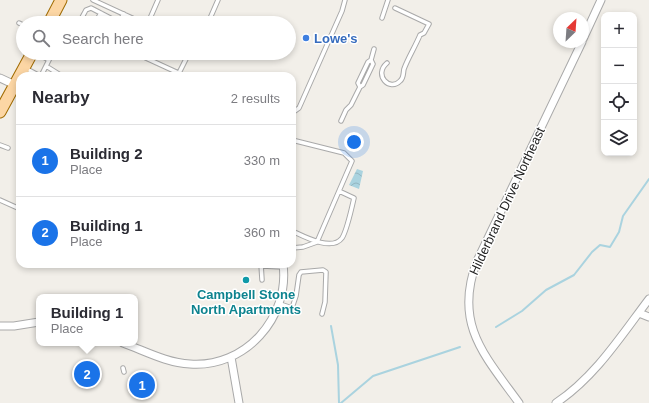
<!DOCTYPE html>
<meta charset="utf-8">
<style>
:root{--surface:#fff;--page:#f7f7f7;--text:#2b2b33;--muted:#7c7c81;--line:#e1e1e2;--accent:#1a73e8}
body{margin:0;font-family:Helvetica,sans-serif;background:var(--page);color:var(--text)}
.controls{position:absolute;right:12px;top:12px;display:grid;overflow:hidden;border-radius:8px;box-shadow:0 2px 6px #0003}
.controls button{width:36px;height:36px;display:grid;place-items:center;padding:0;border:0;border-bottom:1px solid var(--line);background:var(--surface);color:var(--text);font:20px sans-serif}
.compass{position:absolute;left:553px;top:12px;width:36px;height:36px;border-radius:50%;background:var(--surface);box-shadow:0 2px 6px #0003;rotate:25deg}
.you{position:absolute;left:354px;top:142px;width:14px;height:14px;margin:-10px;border:3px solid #fff;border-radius:50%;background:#1a73e8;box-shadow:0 0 0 6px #1a73e833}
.badge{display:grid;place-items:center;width:26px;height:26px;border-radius:50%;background:var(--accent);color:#fff;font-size:13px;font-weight:700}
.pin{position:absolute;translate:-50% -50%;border:2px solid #fff;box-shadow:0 1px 4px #0006}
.popup{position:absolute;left:36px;top:294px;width:102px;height:52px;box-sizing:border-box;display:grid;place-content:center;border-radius:8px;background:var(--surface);filter:drop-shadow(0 1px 3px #0005);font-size:13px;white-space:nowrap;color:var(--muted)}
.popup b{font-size:15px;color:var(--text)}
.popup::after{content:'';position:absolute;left:50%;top:100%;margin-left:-8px;border:8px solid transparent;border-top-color:var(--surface)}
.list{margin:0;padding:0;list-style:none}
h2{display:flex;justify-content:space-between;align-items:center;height:52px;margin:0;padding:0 16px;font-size:17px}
h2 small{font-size:13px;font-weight:400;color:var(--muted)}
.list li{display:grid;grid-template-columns:26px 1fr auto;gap:12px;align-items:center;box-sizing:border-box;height:72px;padding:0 16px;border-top:1px solid var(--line)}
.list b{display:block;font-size:15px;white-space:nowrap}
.list p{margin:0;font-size:13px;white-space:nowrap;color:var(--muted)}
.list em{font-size:13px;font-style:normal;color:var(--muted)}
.icon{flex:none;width:22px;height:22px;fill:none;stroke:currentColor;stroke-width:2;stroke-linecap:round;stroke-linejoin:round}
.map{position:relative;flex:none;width:649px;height:403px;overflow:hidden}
.search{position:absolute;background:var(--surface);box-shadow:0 2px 6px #0003;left:16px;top:16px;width:280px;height:44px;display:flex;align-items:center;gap:10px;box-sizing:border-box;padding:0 14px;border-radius:22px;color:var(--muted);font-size:15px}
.panel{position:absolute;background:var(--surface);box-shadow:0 2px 6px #0003;left:16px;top:72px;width:280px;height:196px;border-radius:12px}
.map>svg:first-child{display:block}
.water{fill:url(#water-waves)}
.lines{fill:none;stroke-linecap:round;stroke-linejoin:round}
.stream{stroke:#aad3df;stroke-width:2}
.lane-casing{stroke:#a9a9a9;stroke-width:5.5}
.street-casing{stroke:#a9a9a9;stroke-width:9}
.primary-casing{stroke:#a06b00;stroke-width:13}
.lane{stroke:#fff;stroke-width:3.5}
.street{stroke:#fff;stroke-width:7}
.primary{stroke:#fcd6a4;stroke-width:11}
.shop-dot{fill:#3f7fe0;stroke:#fff;stroke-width:1.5}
.culture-dot{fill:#0f9aa8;stroke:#fff;stroke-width:1.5}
.labels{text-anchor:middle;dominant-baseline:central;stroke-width:3;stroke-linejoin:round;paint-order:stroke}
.shop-label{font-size:13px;font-weight:bold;fill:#366cbe;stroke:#fff;text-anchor:start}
.street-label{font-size:13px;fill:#222;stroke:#fff}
.culture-label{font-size:13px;font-weight:bold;fill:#0d838f;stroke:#fff}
</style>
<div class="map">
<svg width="649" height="403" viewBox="0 0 649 403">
<defs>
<pattern id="water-waves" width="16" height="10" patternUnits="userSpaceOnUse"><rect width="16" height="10" fill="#aad3df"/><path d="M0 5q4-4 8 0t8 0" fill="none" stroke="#92b5bf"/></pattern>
</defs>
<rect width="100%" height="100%" fill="#f2efe9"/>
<path class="water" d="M357,169L363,171L359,189L349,185Z"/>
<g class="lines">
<path class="stream" d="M331,326L338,365L339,403
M496,327L522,311L546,290L574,275L592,252L600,245L610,247L619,232L623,216L649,179
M341,403L373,376L460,347"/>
<defs>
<path id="lane" d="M93,0L143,23
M382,18L388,0
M80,21L86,10L91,8L118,22L120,20L124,14
M19,23L23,25
M95,23L101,13
M148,23L158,0
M208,23L218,0
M36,53L49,60L53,53
M102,53L112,56L117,53
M135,53L185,76
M49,60L46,66L62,76
M387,63C373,75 390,92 400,81C404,78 403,73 404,69C408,58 415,47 420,35L424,33L429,24L395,8
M25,68L40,76
M179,73L189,53
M41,76L46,66
M360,87L358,83L368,62L371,60
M292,113L299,108L342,11L345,0
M341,121L346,110L351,105L360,87L363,85L373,64L371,60L374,49
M292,140L344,153L352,161L339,191L354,198C352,207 346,232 342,238C332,252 303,236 292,231
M0,145L8,148
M0,200L20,209
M292,248L303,247L317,242L339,191
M261,264L262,280
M262,266L283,267
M280,304L292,308L296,296L299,275L301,272L323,270L326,272L325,302L322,314
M123,368L124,372"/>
<path id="street" d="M583,39L601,0
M0,78L15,85L20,89
M639,313L649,317
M0,326H14L39,322
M123,343C145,351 167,363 190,364C245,368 290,318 283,264
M231,357L239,403
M519,403C485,356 453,324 477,261L582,42
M556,403C595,377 621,336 649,299"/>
<path id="primary" d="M49,23L61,0
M0,112L32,53"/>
</defs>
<use href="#lane" class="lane-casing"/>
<use href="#street" class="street-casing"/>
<use href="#primary" class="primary-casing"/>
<use href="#lane" class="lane"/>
<use href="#street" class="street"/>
<use href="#primary" class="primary"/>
</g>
<circle class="shop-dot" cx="306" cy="38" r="4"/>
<circle class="culture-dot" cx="246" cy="280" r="4"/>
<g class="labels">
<g class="shop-label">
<text x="314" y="38">Lowe's</text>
</g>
<g class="street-label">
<text transform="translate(507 201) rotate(-65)">Hilderbrand Drive Northeast</text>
</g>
<g class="culture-label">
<text x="246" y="294">Campbell Stone<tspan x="246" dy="15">North Apartments</tspan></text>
</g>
</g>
</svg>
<div class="controls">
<button>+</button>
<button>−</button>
<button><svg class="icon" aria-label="locate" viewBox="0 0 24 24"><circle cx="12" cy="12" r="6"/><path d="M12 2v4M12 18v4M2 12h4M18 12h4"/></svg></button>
<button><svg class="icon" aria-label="layers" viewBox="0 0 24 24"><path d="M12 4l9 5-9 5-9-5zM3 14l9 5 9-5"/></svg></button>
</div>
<svg class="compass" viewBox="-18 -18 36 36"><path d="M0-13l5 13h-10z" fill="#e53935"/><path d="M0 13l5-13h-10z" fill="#7c7c81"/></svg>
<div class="you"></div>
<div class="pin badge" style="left:142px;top:385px">1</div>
<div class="pin badge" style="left:87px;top:374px">2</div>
<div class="popup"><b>Building 1</b>Place</div>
<div class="search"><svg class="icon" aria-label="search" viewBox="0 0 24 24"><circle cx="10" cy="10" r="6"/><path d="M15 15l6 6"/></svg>Search here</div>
<section class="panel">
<h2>Nearby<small>2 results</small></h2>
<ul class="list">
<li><span class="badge">1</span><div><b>Building 2</b><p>Place</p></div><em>330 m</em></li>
<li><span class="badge">2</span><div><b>Building 1</b><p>Place</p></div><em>360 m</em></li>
</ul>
</section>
</div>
